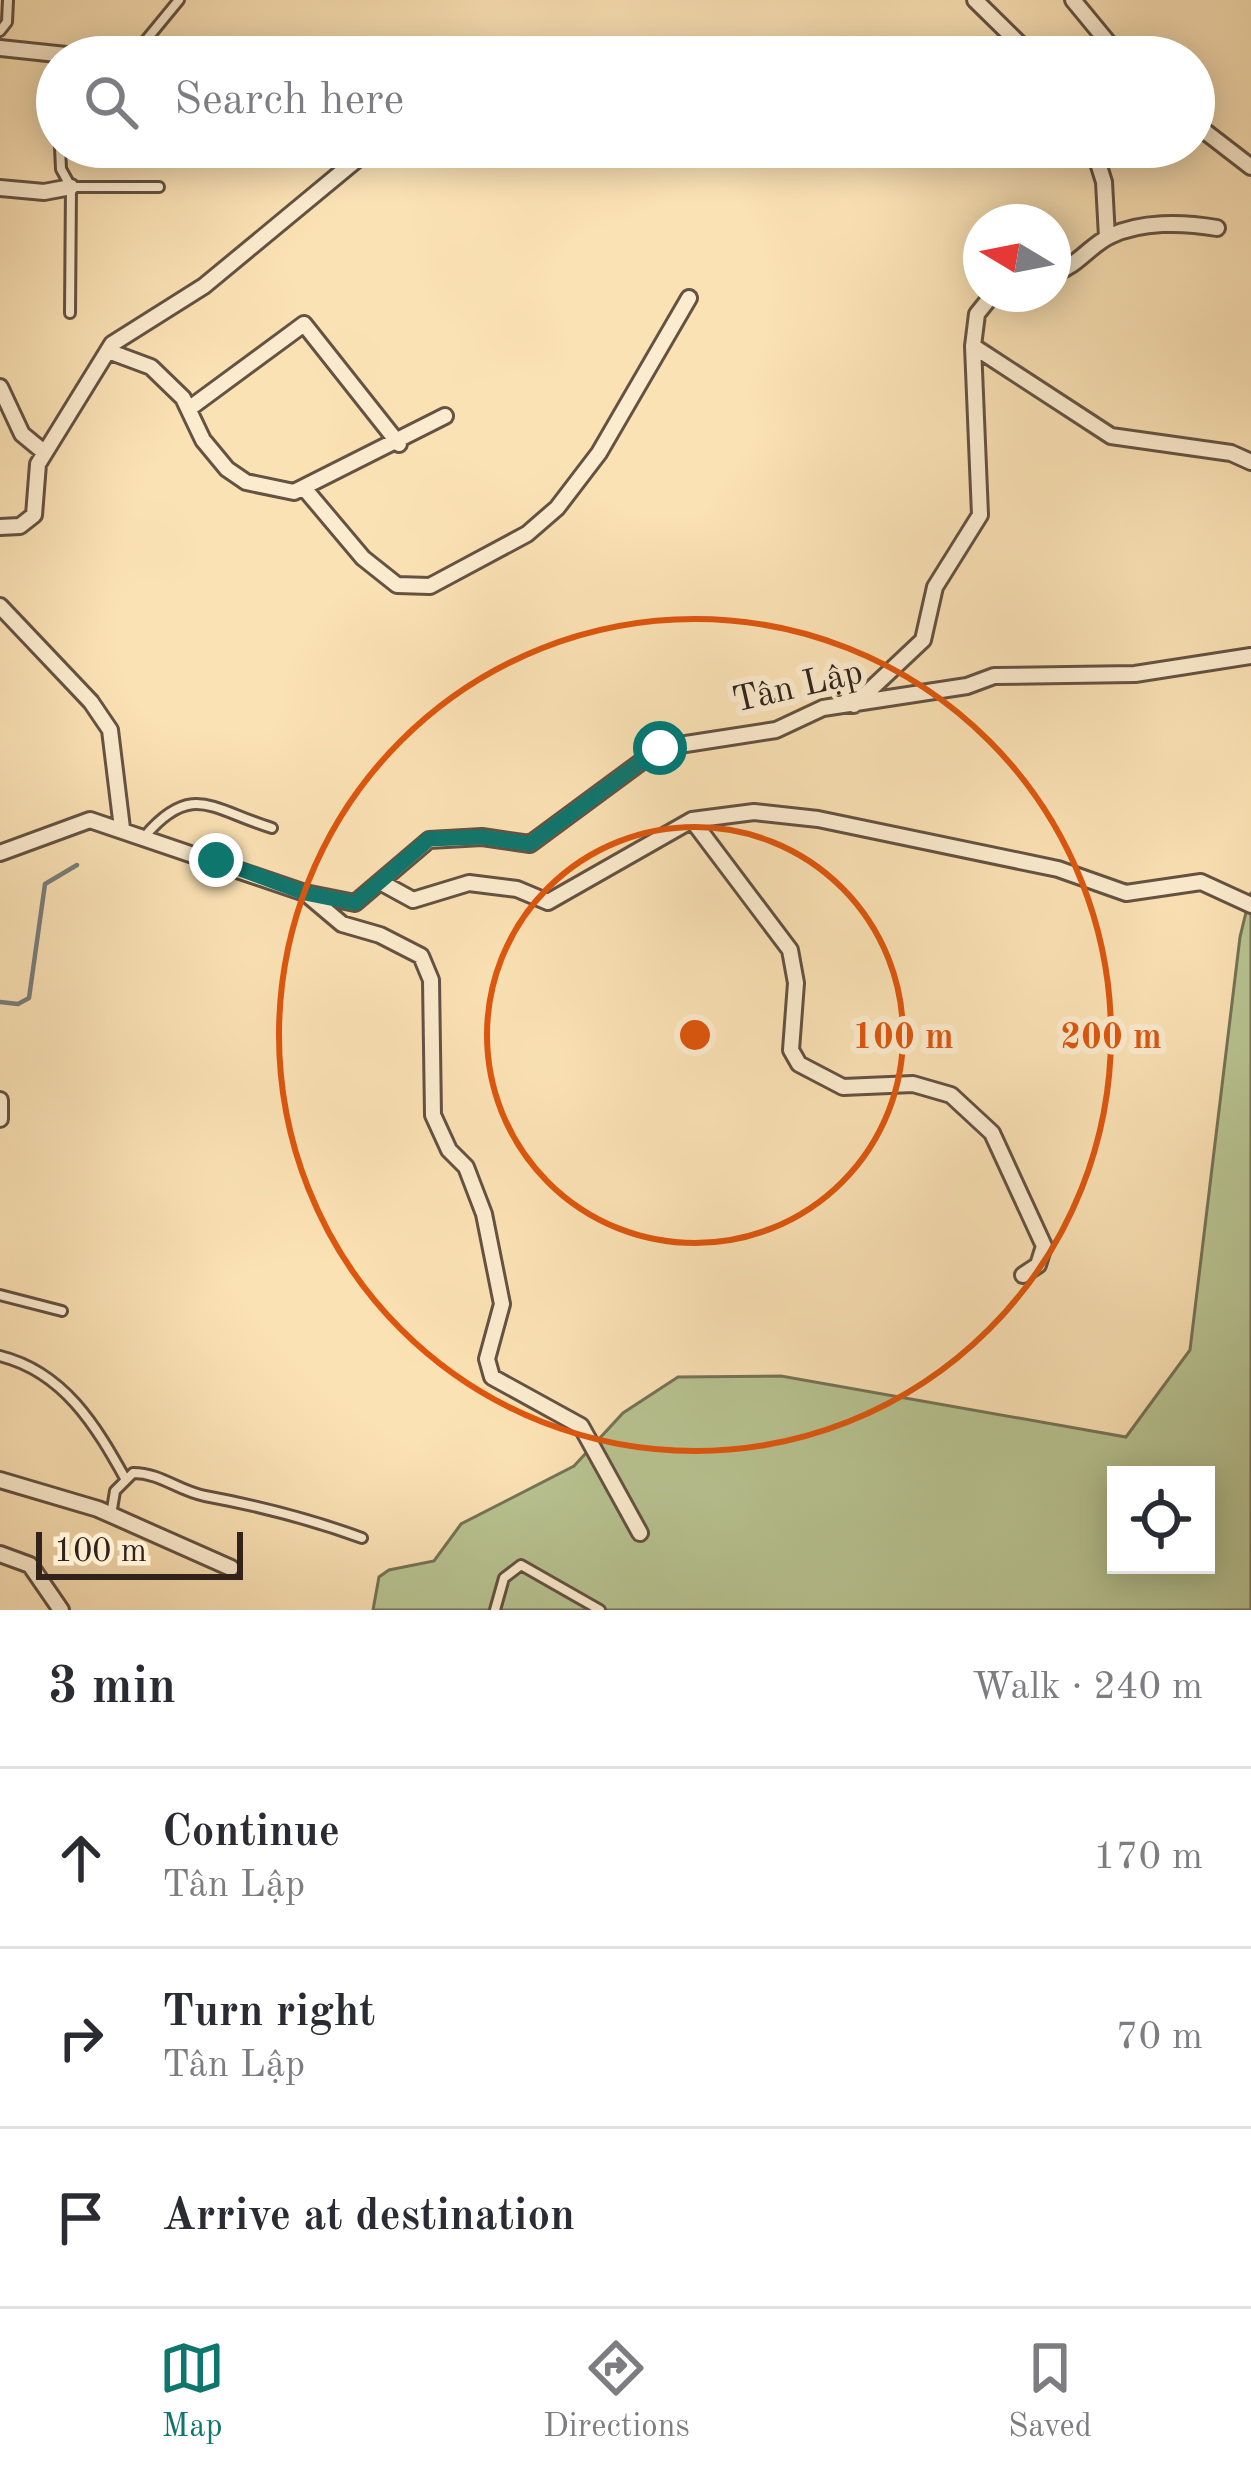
<!DOCTYPE html>
<meta charset="utf-8">
<style>
:root{--surface:#fff;--page:#f7f7f7;--text:#2b2b33;--muted:#7c7c81;--line:#e1e1e2;--accent:#0f766e}
body{margin:0;font-family:"Old Standard TT",serif;background:var(--page);color:var(--text)}
.controls{position:absolute;right:36px;bottom:36px;display:grid;overflow:hidden;border-radius:0px;box-shadow:0 6px 30px #0003}
.controls button{width:108px;height:108px;display:grid;place-items:center;padding:0;border:0;border-bottom:3px solid var(--line);background:var(--surface);color:var(--text);font:60px sans-serif}
.compass{position:absolute;left:963px;top:204px;width:108px;height:108px;border-radius:50%;background:var(--surface);box-shadow:0 6px 30px #0003;rotate:280deg}
.scale{position:absolute;left:36px;bottom:30px;width:207px;box-sizing:border-box;padding-left:12px;border:6px solid #32221c;border-top:0;font-size:33px;line-height:42px;white-space:nowrap;color:#32221c;-webkit-text-stroke:9px #fceccf;paint-order:stroke}
.stop{position:absolute;width:36px;height:36px;margin:-27px;border:9px solid #0f766e;border-radius:50%;background:#fff}
.stop.end{background:#0f766e;border-color:#fff;box-shadow:0 3px 12px #0008}
.list{margin:0;padding:0;list-style:none}
h2{display:flex;justify-content:space-between;align-items:center;height:156px;margin:0;padding:0 48px;font-size:51px}
h2 small{font-size:39px;font-weight:400;color:var(--muted)}
.list li{display:grid;grid-template-columns:78px 1fr auto;gap:36px;align-items:center;box-sizing:border-box;height:180px;padding:0 48px;border-top:3px solid var(--line)}
.list b{display:block;font-size:45px;white-space:nowrap}
.list p{margin:0;font-size:39px;white-space:nowrap;color:var(--muted)}
.list em{font-size:39px;font-style:normal;color:var(--muted)}
.icon{flex:none;width:66px;height:66px;fill:none;stroke:currentColor;stroke-width:2;stroke-linecap:round;stroke-linejoin:round}
.map{position:relative;flex:none;width:1251px;height:1610px;overflow:hidden}
.search{position:absolute;background:var(--surface);box-shadow:0 6px 30px #0003;left:36px;right:36px;top:36px;height:132px;display:flex;align-items:center;gap:30px;box-sizing:border-box;padding:0 42px;border-radius:66px;color:var(--muted);font-size:45px}
.sheet{height:696px;background:var(--surface)}
nav{display:flex;justify-content:space-around;align-items:center;box-sizing:border-box;height:168px;border-top:3px solid var(--line);background:var(--surface);font-size:33px;color:var(--muted)}
nav a{display:grid;justify-items:center;gap:6px}
nav .on{color:var(--accent)}
.map>svg:first-child{display:block}
.green{fill:#b8c492;stroke:#757357;stroke-width:3;fill-rule:evenodd}
.lines{fill:none;stroke-linecap:round;stroke-linejoin:round}
.stream{stroke:#777d7b;stroke-width:4.5}
.lane-casing{stroke:#645242;stroke-width:14}
.street-casing{stroke:#645242;stroke-width:20}
.lane{stroke:#fceccf;stroke-width:8}
.street{stroke:#fceccf;stroke-width:14}
.route{stroke:#0f766e;stroke-width:15}
.ring{fill:none;stroke:#df560d;stroke-width:6}
.labels{text-anchor:middle;dominant-baseline:central;stroke-width:12;stroke-linejoin:round;paint-order:stroke}
.street-label{font-size:36px;fill:#32221c;stroke:#fceccf}
.centre{fill:#df560d;stroke:#fceccf;stroke-width:6}
.ring-label{font-size:36px;text-anchor:middle;font-weight:bold;fill:#df560d;stroke:#fceccf;stroke-width:12;stroke-linejoin:round;paint-order:stroke}
</style>
<div class="map">
<svg width="1251" height="1610" viewBox="0 0 1251 1610">
<rect width="100%" height="100%" fill="#fbe2b5"/>
<filter id="stains"><feTurbulence type="fractalNoise" baseFrequency=".00167" numOctaves="4"/><feColorMatrix values="0 0 0 0 .2 0 0 0 0 .09 0 0 0 0 .02 0 0 0 .5 -.17"/></filter>
<radialGradient id="worn" r=".72"><stop offset=".6" stop-color="#630" stop-opacity="0"/><stop offset="1" stop-color="#630" stop-opacity=".3"/></radialGradient>
<path class="green" d="M1251,892V1610H373L379,1577L389,1570L434,1561L461,1524L574,1466L623,1413L678,1377L781,1376L1126,1437L1190,1350L1240,937ZM1116,1475H1206V1565H1116Z"/>
<g class="lines">
<path class="stream" d="M0,1002L18,1004L29,998L45,884L77,865"/>
<defs>
<path id="lane" d="M0,31L7,22L8,0
M123,57L142,45L179,0
M57,106V110
M60,147L61,169L71,187L70,313
M71,187H159
M145,836C192,781 213,810 272,828
M0,1295L62,1311
M0,1356C64,1372 96,1426 126,1480
M111,1515L115,1491L133,1473C161,1473 178,1491 205,1496C259,1506 310,1519 362,1538
M495,1610L504,1578L521,1565L600,1610"/>
<path id="street" d="M975,0L1033,57
M1073,0L1120,57
M0,48L85,57
M1194,123L1251,167
M1093,147L1104,182L1107,237
M0,188L44,192L71,187
M1053,274C1079,265 1089,246 1110,236C1141,221 1183,222 1217,228
M973,346L1111,436L1231,453L1251,462
M108,351L151,367L183,398L203,440L227,469L246,482L294,492L445,416
M0,387L22,434L45,453
M190,408L304,324L399,444
M304,488L363,558L397,585L430,586L527,534L557,508L599,453L689,298
M0,527L20,526L34,515L38,464L112,344L204,286L372,147
M0,606L91,702L110,730L122,828
M854,705L923,640L935,587L980,515L973,346L977,314L993,294
M692,820L790,950L796,983L791,1050L799,1064L843,1087L913,1084L951,1095L992,1133L1044,1246L1038,1265L1023,1275
M0,853L90,820L305,893L355,903L429,840L482,837L530,844L660,748L776,730L823,708L967,686L994,676L1135,674L1251,656
M382,883L413,900L469,883L517,889L548,902L692,820L754,812L818,819L1058,869L1126,893L1201,882L1251,905
M310,897L342,924L380,935L421,956L431,980L433,1115L449,1150L466,1167L484,1214L502,1304L487,1359L492,1377L581,1426L640,1533
M0,1100V1119
M0,1480L98,1509L231,1568
M0,1554L30,1565L61,1610"/>
</defs>
<use href="#lane" class="lane-casing"/>
<use href="#street" class="street-casing"/>
<use href="#lane" class="lane"/>
<use href="#street" class="street"/>
</g>
<g class="lines">
<path class="route" d="M216,860L305,893L355,903L429,839L482,837L530,844L660,748"/>
</g>
<g class="ring">
<circle cx="695" cy="1035" r="208"/>
<circle cx="695" cy="1035" r="416"/>
</g>
<g class="labels">
<g class="street-label">
<text transform="translate(798 688) rotate(-13)">Tân Lập</text>
</g>
</g>
<circle cx="695" cy="1035" r="18" class="centre"/>
<g class="ring-label">
<text x="903" y="1048">100 m</text>
<text x="1111" y="1048">200 m</text>
</g>
<rect width="100%" height="100%" filter="url(#stains)"/>
<rect width="100%" height="100%" fill="url(#worn)"/>
</svg>
<div class="controls">
<button><svg class="icon" aria-label="locate" viewBox="0 0 24 24"><circle cx="12" cy="12" r="6"/><path d="M12 2v4M12 18v4M2 12h4M18 12h4"/></svg></button>
</div>
<svg class="compass" viewBox="-18 -18 36 36"><path d="M0-13l5 13h-10z" fill="#e53935"/><path d="M0 13l5-13h-10z" fill="#7c7c81"/></svg>
<div class="scale">100 m</div>
<div class="stop" style="left:660px;top:748px"></div>
<div class="stop end" style="left:216px;top:860px"></div>
<div class="search"><svg class="icon" aria-label="search" viewBox="0 0 24 24"><circle cx="10" cy="10" r="6"/><path d="M15 15l6 6"/></svg>Search here</div>
</div>
<section class="sheet">
<h2>3 min<small>Walk · 240 m</small></h2>
<ul class="list">
<li><svg class="icon" aria-label="ahead" viewBox="0 0 24 24"><path d="M12 20V5M6 11l6-6 6 6"/></svg><div><b>Continue</b><p>Tân Lập</p></div><em>170 m</em></li>
<li><svg class="icon" aria-label="right" viewBox="0 0 24 24"><path d="M7 20v-9h11M14 6l5 5-5 5"/></svg><div><b>Turn right</b><p>Tân Lập</p></div><em>70 m</em></li>
<li><svg class="icon" aria-label="arrive" viewBox="0 0 24 24"><path d="M6 21V4h12l-3 4 3 4H6"/></svg><div><b>Arrive at destination</b></div></li>
</ul>
</section>
<nav>
<a class="on"><svg class="icon" aria-label="map" viewBox="0 0 24 24"><path d="M3 6l6-2 6 2 6-2v14l-6 2-6-2-6 2zM9 4v14M15 6v14"/></svg>Map</a>
<a><svg class="icon" aria-label="directions" viewBox="0 0 24 24"><path d="M12 3l9 9-9 9-9-9zM9 14v-3h6M13 9l2 2-2 2"/></svg>Directions</a>
<a><svg class="icon" aria-label="saved" viewBox="0 0 24 24"><path d="M7 4h10v16l-5-4-5 4z"/></svg>Saved</a>
</nav>
